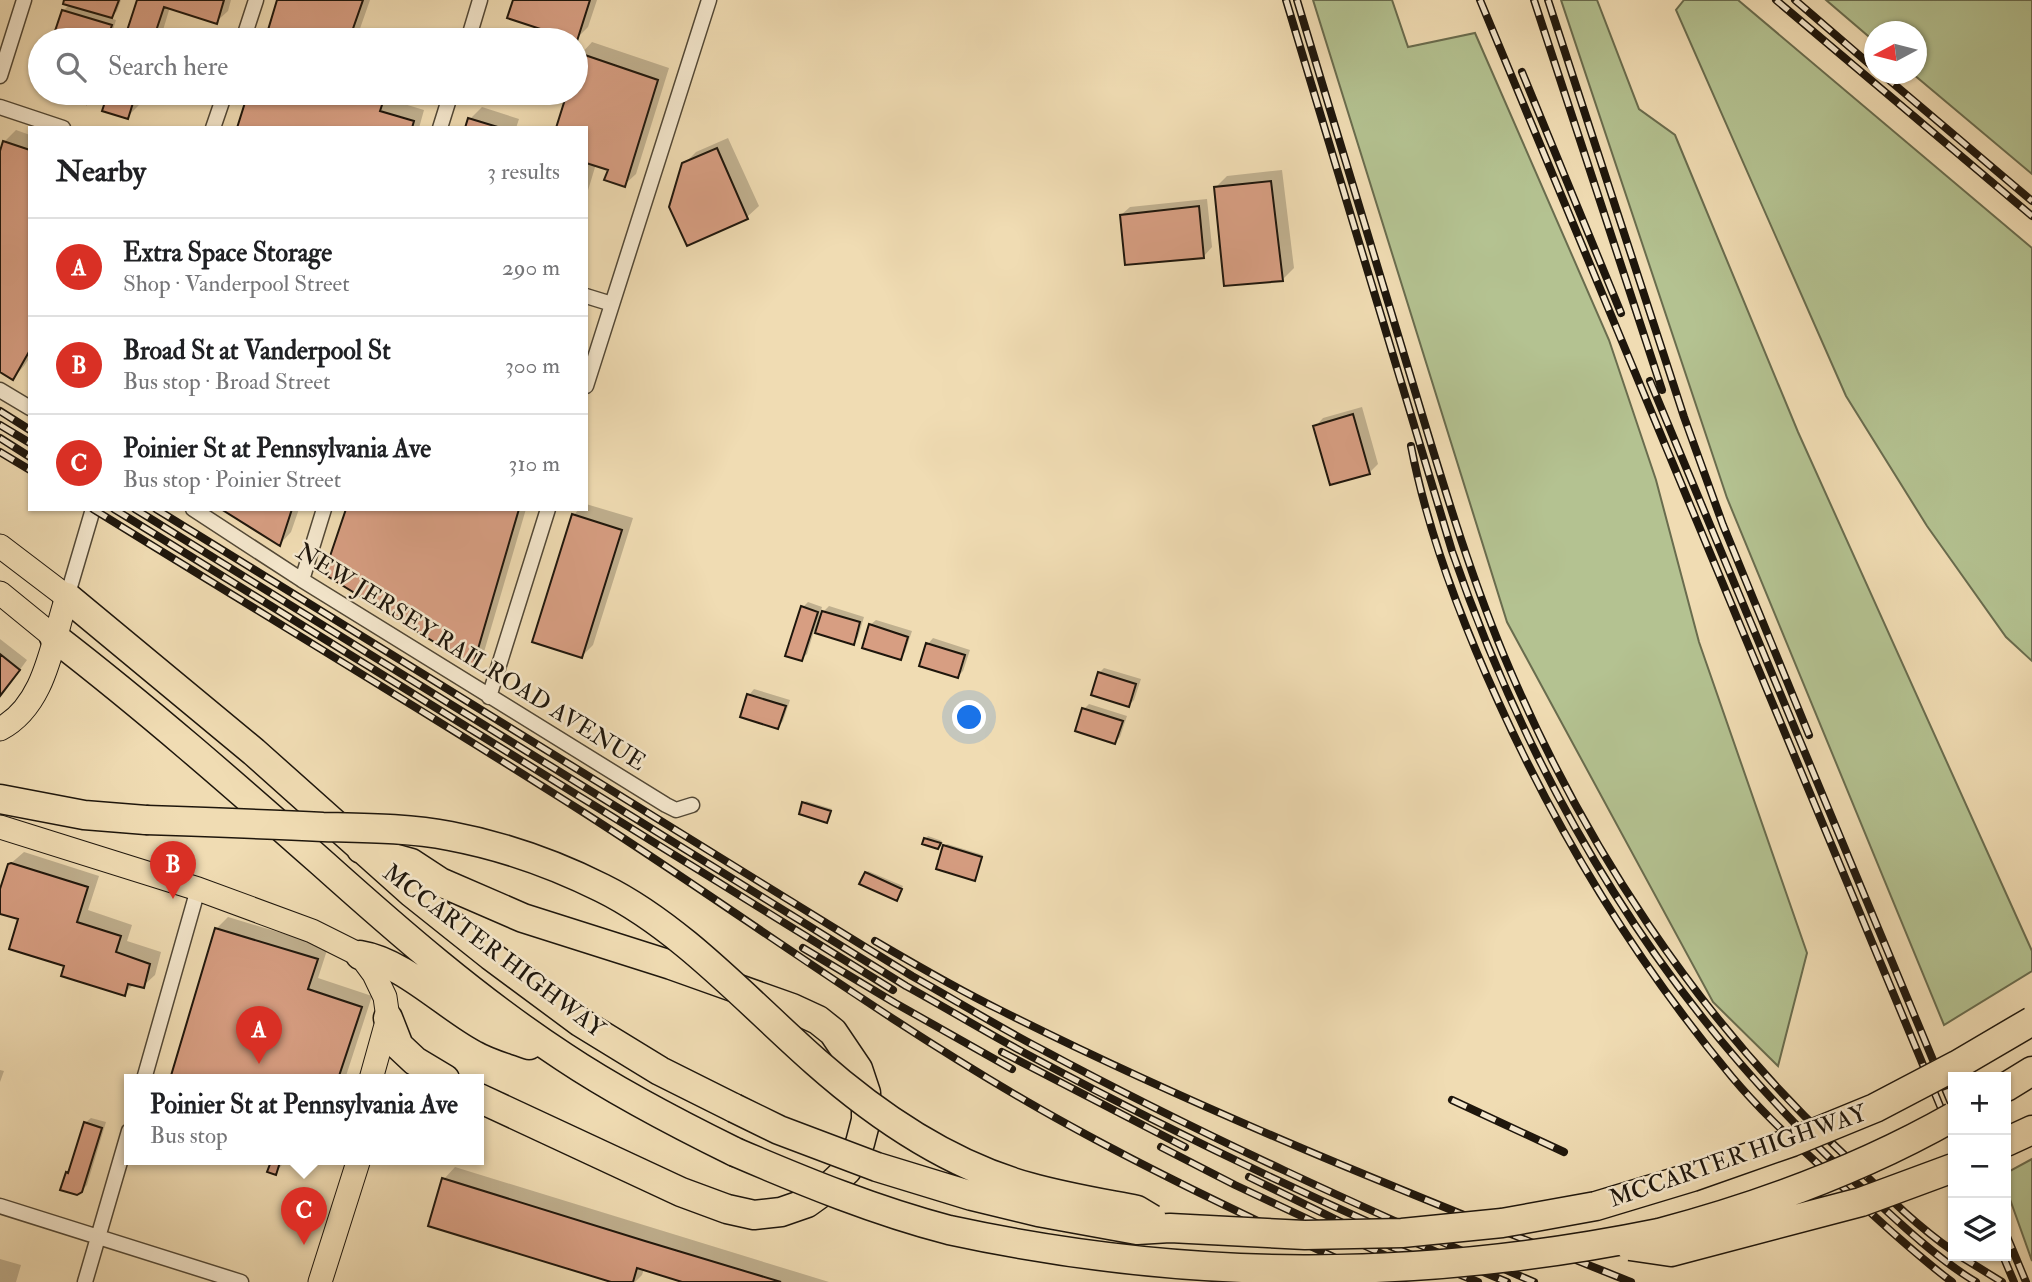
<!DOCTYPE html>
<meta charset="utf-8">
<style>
:root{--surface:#fff;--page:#f2f2f2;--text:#202124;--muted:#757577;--line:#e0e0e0;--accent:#d93025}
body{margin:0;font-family:"IM FELL Double Pica",serif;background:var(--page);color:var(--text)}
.controls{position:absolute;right:21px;bottom:21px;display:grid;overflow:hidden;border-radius:0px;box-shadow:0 2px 5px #0004}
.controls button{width:63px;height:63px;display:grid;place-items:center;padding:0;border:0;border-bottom:2px solid var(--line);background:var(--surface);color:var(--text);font:35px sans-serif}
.compass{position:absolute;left:1864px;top:21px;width:63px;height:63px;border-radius:50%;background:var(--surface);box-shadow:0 2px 5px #0004;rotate:263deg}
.you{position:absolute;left:970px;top:718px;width:24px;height:24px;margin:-18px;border:5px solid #fff;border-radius:50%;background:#1a73e8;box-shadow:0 0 0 10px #1a73e833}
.badge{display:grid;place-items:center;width:46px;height:46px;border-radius:50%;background:var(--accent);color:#fff;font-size:23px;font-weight:700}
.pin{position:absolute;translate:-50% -58px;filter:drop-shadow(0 2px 4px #0008)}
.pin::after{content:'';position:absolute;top:37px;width:24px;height:21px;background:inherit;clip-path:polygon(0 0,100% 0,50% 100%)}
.popup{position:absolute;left:124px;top:1074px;width:360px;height:91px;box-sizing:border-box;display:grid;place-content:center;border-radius:0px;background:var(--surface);filter:drop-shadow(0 2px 5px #0005);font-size:23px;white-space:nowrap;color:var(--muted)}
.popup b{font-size:26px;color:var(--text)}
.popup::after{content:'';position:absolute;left:50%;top:100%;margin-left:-14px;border:14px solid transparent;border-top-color:var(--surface)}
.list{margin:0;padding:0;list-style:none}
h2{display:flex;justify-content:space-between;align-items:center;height:91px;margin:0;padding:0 28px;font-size:30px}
h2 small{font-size:23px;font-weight:400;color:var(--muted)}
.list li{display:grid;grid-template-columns:46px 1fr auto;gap:21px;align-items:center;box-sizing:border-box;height:98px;padding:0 28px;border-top:2px solid var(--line)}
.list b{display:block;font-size:26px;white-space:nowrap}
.list p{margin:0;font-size:23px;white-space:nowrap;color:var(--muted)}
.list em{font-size:23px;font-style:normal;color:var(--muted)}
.icon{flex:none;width:38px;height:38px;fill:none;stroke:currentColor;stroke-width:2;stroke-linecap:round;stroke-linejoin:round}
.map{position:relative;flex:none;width:2032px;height:1282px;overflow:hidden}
.search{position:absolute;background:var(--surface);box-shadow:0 2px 5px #0004;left:28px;top:28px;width:560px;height:77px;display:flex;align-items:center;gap:18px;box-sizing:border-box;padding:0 24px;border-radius:38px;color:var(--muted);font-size:26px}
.panel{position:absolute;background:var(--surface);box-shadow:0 2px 5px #0004;left:28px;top:126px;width:560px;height:385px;border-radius:0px}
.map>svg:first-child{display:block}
.grass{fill:#b4c291;stroke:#696c4e;stroke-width:2}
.shadow{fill:#0003}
.building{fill:#d79e82;stroke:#1e160c;stroke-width:2}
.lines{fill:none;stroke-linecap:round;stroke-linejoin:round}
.minor-casing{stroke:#524836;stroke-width:17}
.primary-casing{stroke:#1e160c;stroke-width:25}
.motorway-casing{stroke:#1e160c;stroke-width:31}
.minor{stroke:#f5e8ce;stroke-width:14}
.primary{stroke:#f0dcb3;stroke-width:23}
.motorway{stroke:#f0dcb3;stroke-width:28}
.rail-casing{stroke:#1e160c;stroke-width:8}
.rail{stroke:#f5e8ce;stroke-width:5;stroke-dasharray:16;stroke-linecap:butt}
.motorway-bridge-casing{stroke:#1e160c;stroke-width:31;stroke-linecap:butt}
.motorway-bridge{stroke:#f0dcb3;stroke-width:28}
.labels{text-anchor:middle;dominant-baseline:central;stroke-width:5;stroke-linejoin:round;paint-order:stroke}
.street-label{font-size:24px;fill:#1e160c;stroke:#f5e8ce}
</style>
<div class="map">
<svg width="2032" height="1282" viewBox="0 0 2032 1282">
<rect width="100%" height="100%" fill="#f0dcb3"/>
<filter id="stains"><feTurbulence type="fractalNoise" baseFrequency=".00286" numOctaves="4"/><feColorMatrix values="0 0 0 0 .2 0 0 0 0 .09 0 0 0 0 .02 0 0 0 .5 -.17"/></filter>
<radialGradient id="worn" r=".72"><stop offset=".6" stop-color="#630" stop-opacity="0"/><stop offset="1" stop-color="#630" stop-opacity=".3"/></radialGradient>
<path class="grass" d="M1313,0H1392L1408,47L1475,33L1609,340L1656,480L1699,642L1807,953L1778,1066L1713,1002L1507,622Z
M1561,0H1597L1639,109L1675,135L1798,432L2032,951V971L1944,1025L1727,498Z
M1684,0H1738L2032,248V661L2006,637L1927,526L1846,396L1676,10Z
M1826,0H2032V174L1913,74H1916V32H1874V41Z
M2032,1159V1261L2006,1188V1173Z"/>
<path class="shadow" d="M66,0H121L117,11L110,18L116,20L110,40H54L59,33L63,11L70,4Z
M139,0H231L228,11L216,22L170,7L160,40H126Z
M279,0H370L356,40H266Z
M515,0H597L588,27L576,39Z
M592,42L669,68L636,174L624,185L611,168L596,164L586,197V128H557L568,93H576V70L581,54Z
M54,93H92L85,102Z
M110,93H143L139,105L127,117L104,110Z
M250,93H393L391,100L424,110L419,128H239Z
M482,107L519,119L516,128H467L470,119Z
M16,130L30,135V357L24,366L13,378L0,370V157L4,142Z
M728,138L759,206L747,217L688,244L684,164L696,152Z
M1282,170L1294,268L1282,280L1216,187L1227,176Z
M1207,199L1212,247L1204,256L1121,215L1130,207Z
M1362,407L1378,464L1369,473L1315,427L1323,418Z
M586,504L633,518L593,645L582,656L574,515L579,509H586Z
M224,509H299L291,532L280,544Z
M348,509H526L484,652L473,663Z
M808,602L822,607L819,616L829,606L864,617L858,637L853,643L814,631L807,654L801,659L803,607Z
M876,620L912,631L905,652L900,658L870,625Z
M933,638L970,650L963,671L958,676L928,644Z
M0,639L27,660L0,697Z
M1104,668L1141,679L1134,700L1129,705L1099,673Z
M754,689L790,700L783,721L778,727L749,695Z
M1089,704L1127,716L1120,737L1115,742L1084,709Z
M806,801L832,809L829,819L827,821L804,803Z
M928,836L942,841L940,845L938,847L925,839Z
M947,844L983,855L974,879L944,846Z
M24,852L99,876L88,910L132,925L127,941L161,952L155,975L143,986L134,984L124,994L66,965L20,918L0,912V895L9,865Z
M868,871L903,886L898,897L866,873Z
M228,917L328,947L318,978L372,996L345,1079H172L217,928Z
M0,1070L4,1071L0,1082Z
M91,1118L106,1122L87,1185L81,1191L67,1173L71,1170L85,1123Z
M274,1159H287L275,1173Z
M455,1167L829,1282H688L644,1269L642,1275L635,1282H617L444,1179Z
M0,1259L21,1265L16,1282H0Z"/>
<path class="building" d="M64,0H119L112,18L63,4Z
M137,0H224L217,24L164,7L153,40H124Z
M277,0H363L349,40H265Z
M513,0H590L577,41L507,18Z
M62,10L112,25L107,40H77L54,34Z
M579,53L658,80L625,187L604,180L608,170L586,163V128H556L567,93H576V64Z
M48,93H89L86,104Z
M108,93H136L128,119L102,111Z
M248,93H386L380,111L414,121L412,128H237Z
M468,118L501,128H465Z
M3,141L30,150V350L13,380L0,372V151Z
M717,148L748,219L687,246L669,207L682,163Z
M1271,181L1283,281L1224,286L1214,187Z
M1199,206L1204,258L1125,265L1120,215Z
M1353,414L1370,474L1330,485L1313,426Z
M221,509H292L280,546Z
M346,509H519L473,666L324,574Z
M572,514L622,530L582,658L532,642Z
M801,606L818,612L802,661L785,656Z
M822,611L860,622L854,645L815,633Z
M869,624L908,637L901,660L862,648Z
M926,643L965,655L958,678L919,666Z
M0,654L20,670L0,696Z
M1098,672L1136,684L1129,707L1091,695Z
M747,694L786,706L778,729L740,717Z
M1082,708L1123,721L1115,744L1075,731Z
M802,802L831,811L827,823L799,814Z
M924,838L941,843L938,849L922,844Z
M943,845L982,857L975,881L936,869Z
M11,863L88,887L77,922L121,936L116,952L150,964L144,988L128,984L125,996L61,976L64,966L9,949L18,919L0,914V889L8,864Z
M865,872L902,889L897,901L859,884Z
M215,928L318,959L308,989L362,1007L338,1079H170Z
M84,1122L102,1128L82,1192L77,1195L60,1190L66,1172L68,1173Z
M272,1159H281L276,1175L267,1172Z
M283,1159H312L308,1169Z
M442,1178L645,1241L781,1282H682L637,1268L633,1282H611L428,1226Z"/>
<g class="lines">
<defs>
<path id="minor" d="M243,40L256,0
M468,40L480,0
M0,76L24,0
M0,107L63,128
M213,128L225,93
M440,128L451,93
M586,296L612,304
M586,386L709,0
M0,390L30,408
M193,509L302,580L666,805L676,810L692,805
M302,580L324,509
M67,597L93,509
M489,697L548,509
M144,1079L198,889
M0,1206L241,1282
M85,1282L129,1131"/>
<path id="primary" d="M0,546L67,597C52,642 46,705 0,729
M0,593L54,637
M0,827L198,889L312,931L360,955L374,974L385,997L388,1018L371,1079
M320,1282L359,1159"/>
<path id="motorway" d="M67,597L254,752L412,893L491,956L580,1022L660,1071L734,1108
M54,637C146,708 234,785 321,862C398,931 477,1000 564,1057C618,1093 676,1123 735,1152
M0,799L84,815L146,820
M361,849L411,863L440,882L523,918L671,965L792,1008L818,1020L833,1032L858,1069L866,1093V1120L860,1143L847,1170L828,1188L807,1203L781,1212L754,1215L727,1209L681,1192L479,1098
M360,955C404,962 448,1008 488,1029C500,1036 516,1040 529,1045
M388,1018L399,1046L415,1061L445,1079
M2006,1087L2032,1071
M2006,1142L2032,1130"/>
</defs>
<use href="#minor" class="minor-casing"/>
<use href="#primary" class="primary-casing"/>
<use href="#motorway" class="motorway-casing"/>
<use href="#minor" class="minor"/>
<use href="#primary" class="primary"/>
<use href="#motorway" class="motorway"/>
<defs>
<path id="rail" d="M1286,0L1452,551C1536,794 1664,1006 1854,1181C1890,1214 1934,1257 1976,1282
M1297,0C1334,123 1371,245 1408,368C1439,470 1468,572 1510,670C1586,847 1694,1012 1834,1145C1873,1182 1910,1221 1953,1251
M1480,0L1953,1137
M1534,0L1662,390
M1548,0L1684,417L1723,525L1809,735
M1776,0L2032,216
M1795,0L1874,68
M1522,72L1621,313
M1882,74L2032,201
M1650,381L1953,1108
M0,411L30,430
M0,425L30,443
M0,438L30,457
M1411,446C1428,534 1461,620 1498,701C1559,836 1637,963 1732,1077C1763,1114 1798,1145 1833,1178C1872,1214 1910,1250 1952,1282
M0,452L30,470
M93,509C256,610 421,709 583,812C736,910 882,1019 1040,1109C1152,1173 1269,1226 1386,1282
M114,509L893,990
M135,509L906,986C950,1010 992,1036 1036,1059C1189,1141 1347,1215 1507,1282
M156,509L912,976C955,1000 997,1026 1041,1049C1201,1135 1367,1210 1534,1282
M875,941C916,965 957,989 1000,1010C1205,1113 1418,1197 1631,1282
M803,948L895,1003L1012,1069
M1002,1052L1185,1147
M1452,1100L1564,1152
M1161,1147L1235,1185L1391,1258
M1249,1177L1390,1246L1478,1282
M2006,1234L2026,1282
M1960,1256L2002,1282
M2003,1256L2014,1282"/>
</defs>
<use href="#rail" class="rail-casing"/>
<use href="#rail" class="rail"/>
<defs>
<path id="motorway-bridge" d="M146,820C205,822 264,824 323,827C365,828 409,828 450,836C503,846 554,864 602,888C681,927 749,1003 816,1062C877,1116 949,1165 1029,1187C1064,1197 1101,1203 1137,1210L1152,1219
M734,1108L779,1130L877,1167L972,1196L1038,1212L1137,1230L1170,1228L1305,1235L1402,1233L1502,1223L1596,1206L1692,1177L1792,1142L1875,1108L1957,1065L2032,1021
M735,1152C805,1182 876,1211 949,1230C1189,1282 1418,1282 1659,1233C1761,1206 1861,1169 1953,1117
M1630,1246L1671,1252L1861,1202L1953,1168"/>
</defs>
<use href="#motorway-bridge" class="motorway-bridge-casing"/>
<use href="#motorway-bridge" class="motorway-bridge"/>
</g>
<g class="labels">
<g class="street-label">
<text transform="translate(471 657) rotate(32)">NEW JERSEY RAILROAD AVENUE</text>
<text transform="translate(494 951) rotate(37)">MCCARTER HIGHWAY</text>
<text transform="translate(1738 1156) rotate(-19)">MCCARTER HIGHWAY</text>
</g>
</g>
<rect width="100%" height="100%" filter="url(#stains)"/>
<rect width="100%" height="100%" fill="url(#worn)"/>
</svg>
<div class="controls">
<button>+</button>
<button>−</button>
<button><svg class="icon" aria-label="layers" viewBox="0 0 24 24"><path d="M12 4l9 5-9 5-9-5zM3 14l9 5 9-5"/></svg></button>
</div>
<svg class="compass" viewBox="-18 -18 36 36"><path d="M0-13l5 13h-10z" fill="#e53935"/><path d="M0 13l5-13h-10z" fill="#757577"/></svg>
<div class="you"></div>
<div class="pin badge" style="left:259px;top:1064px">A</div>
<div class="pin badge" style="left:173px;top:899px">B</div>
<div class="pin badge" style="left:304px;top:1245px">C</div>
<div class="popup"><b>Poinier St at Pennsylvania Ave</b>Bus stop</div>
<div class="search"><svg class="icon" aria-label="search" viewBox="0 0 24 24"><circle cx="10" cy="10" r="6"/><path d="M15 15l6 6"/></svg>Search here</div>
<section class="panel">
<h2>Nearby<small>3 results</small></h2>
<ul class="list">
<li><span class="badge">A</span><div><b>Extra Space Storage</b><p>Shop · Vanderpool Street</p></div><em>290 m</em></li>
<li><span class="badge">B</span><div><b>Broad St at Vanderpool St</b><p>Bus stop · Broad Street</p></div><em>300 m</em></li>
<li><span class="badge">C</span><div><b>Poinier St at Pennsylvania Ave</b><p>Bus stop · Poinier Street</p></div><em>310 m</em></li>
</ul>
</section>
</div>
